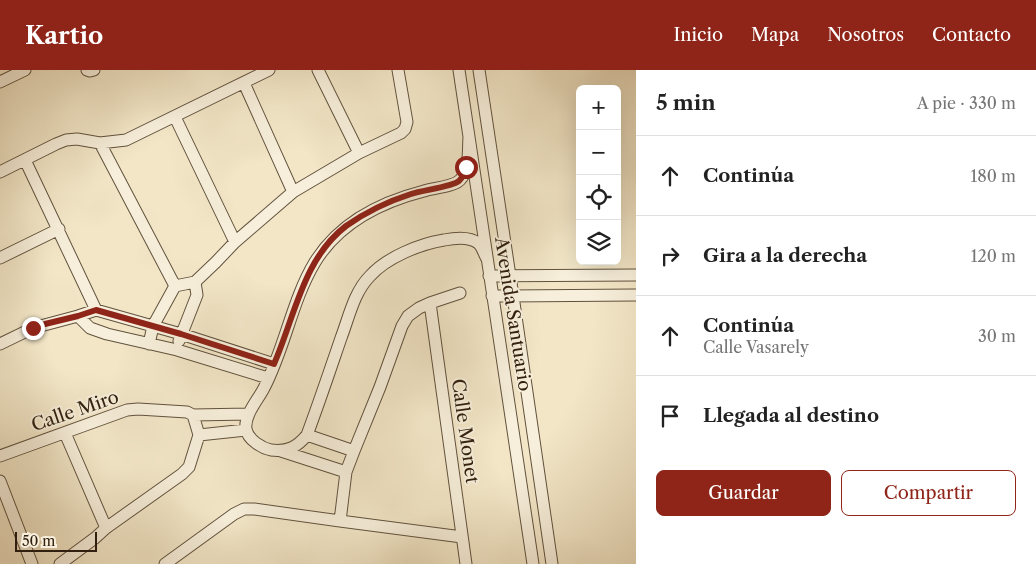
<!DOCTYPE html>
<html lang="es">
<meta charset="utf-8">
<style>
:root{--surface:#fff;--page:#f2f2f2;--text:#222;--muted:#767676;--line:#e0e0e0;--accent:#8f2418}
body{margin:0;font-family:"Libre Caslon Text",serif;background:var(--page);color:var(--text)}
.controls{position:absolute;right:15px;top:15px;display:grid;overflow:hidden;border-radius:8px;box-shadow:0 5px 20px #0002}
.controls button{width:45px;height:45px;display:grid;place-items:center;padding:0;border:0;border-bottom:1px solid var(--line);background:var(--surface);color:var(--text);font:25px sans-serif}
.scale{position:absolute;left:15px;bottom:12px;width:82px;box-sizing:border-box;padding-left:5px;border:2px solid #31200f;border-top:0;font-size:14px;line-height:18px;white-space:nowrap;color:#31200f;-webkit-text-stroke:4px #f7efdb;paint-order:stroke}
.stop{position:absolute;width:15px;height:15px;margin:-11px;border:4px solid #8f2418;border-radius:50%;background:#fff}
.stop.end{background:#8f2418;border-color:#fff;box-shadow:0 1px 5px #0008}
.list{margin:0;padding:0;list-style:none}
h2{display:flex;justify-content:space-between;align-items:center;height:65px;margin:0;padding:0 20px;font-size:21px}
h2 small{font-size:16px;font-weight:400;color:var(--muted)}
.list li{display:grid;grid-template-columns:32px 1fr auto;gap:15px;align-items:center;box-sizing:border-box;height:80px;padding:0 20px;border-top:1px solid var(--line)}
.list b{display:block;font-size:19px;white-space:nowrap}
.list p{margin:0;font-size:16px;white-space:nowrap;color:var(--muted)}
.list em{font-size:16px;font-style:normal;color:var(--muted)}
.actions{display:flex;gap:10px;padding:15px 20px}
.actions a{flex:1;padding:11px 0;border:1px solid var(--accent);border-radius:8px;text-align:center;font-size:18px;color:var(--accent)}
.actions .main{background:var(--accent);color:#fff}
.icon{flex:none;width:28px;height:28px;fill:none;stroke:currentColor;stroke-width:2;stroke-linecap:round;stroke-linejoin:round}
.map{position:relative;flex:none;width:636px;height:494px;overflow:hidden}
header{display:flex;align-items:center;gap:30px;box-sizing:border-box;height:70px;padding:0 25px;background:var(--accent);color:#fff}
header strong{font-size:24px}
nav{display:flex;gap:28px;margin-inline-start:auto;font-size:18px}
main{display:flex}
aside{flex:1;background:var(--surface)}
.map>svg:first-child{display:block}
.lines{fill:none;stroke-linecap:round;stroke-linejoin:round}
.minor-casing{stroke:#61523d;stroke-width:13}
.minor{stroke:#f7efdb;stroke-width:11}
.route{stroke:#8f2418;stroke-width:6}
.labels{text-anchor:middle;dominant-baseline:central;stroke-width:4;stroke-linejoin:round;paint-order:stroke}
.street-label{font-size:18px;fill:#31200f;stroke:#f7efdb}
</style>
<header>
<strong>Kartio</strong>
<nav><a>Inicio</a><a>Mapa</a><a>Nosotros</a><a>Contacto</a></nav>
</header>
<main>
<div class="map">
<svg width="636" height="494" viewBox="0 0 636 494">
<rect width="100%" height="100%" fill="#f2e6c7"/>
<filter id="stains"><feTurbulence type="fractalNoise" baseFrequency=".004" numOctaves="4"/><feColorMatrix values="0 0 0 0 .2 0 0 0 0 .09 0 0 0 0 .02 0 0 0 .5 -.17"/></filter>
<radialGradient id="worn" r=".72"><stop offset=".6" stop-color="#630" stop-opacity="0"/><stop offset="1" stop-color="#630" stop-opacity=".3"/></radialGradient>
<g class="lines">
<defs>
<path id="minor" d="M87,0L90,1L94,0
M318,0L359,83
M459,0L533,494
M479,0L513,226L552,494
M0,12L25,0
M244,13L293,122
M175,47L235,172
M469,67C468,80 470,100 460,110C453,117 433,118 424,121C381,132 339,153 315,192C292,230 285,278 264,318C258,330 244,345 246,359C248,370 262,378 271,380C288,382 297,377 307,365C319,333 330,300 341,268C349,247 354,222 370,206C387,187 420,174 444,170C454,168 469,166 478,173C482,176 484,184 487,189
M100,73L175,216
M25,90L96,240
M0,102L56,74L66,70L77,69L100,73L126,70L269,0
M0,188L59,159
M489,206L636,205
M492,226L636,225
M430,233L466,494
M78,246L90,258L107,264L177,280L268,308
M179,271L197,225L195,212
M0,274L33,258L78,246L96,240L181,264L274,294
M149,274L153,256L175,216L195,212L216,192L235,172L293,122L359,83L401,63L405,59L407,52L398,0
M193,345L249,344
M65,363L106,458
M199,365L246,360
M307,365L354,381
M281,381L346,402
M0,386L127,340L138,339L187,342L193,345L199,365L189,397L182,404L106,458L95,468L60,494
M0,411L32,494
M340,451L462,467
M165,494L234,444L244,439H254L340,451L346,402L354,381L380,317L402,256L408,246L419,238L430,233L460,223"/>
</defs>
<use href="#minor" class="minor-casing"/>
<use href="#minor" class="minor"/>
</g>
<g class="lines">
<path class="route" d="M33,258L45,254L78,246L96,240L181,264L274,294C295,246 303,189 346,156C366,142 389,131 411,124C422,120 452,117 459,111C463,107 465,102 466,97"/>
</g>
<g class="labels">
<g class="street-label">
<text transform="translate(513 244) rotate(81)">Avenida Santuario</text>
<text transform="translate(75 341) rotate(-19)">Calle Miro</text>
<text transform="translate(465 361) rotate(82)">Calle Monet</text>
</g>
</g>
<rect width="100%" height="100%" filter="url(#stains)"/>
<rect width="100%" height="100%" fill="url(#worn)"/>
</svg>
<div class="controls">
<button>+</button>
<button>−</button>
<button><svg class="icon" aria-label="locate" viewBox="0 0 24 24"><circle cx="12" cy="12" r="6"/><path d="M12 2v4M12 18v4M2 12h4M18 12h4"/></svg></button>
<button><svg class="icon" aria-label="layers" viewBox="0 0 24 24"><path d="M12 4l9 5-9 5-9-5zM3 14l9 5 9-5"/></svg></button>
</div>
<div class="scale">50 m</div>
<div class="stop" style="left:466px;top:97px"></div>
<div class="stop end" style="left:33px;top:258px"></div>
</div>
<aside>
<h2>5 min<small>A pie · 330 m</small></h2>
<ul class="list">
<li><svg class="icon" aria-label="ahead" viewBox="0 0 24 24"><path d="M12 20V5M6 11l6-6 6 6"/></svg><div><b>Continúa</b></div><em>180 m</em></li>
<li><svg class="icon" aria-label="right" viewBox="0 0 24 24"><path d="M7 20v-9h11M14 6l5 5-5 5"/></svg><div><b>Gira a la derecha</b></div><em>120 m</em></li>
<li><svg class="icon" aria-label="ahead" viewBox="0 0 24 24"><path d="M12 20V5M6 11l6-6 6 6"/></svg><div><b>Continúa</b><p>Calle Vasarely</p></div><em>30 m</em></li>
<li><svg class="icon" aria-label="arrive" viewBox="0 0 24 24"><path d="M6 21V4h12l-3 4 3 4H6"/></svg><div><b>Llegada al destino</b></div></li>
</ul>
<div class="actions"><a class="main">Guardar</a><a>Compartir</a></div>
</aside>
</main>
